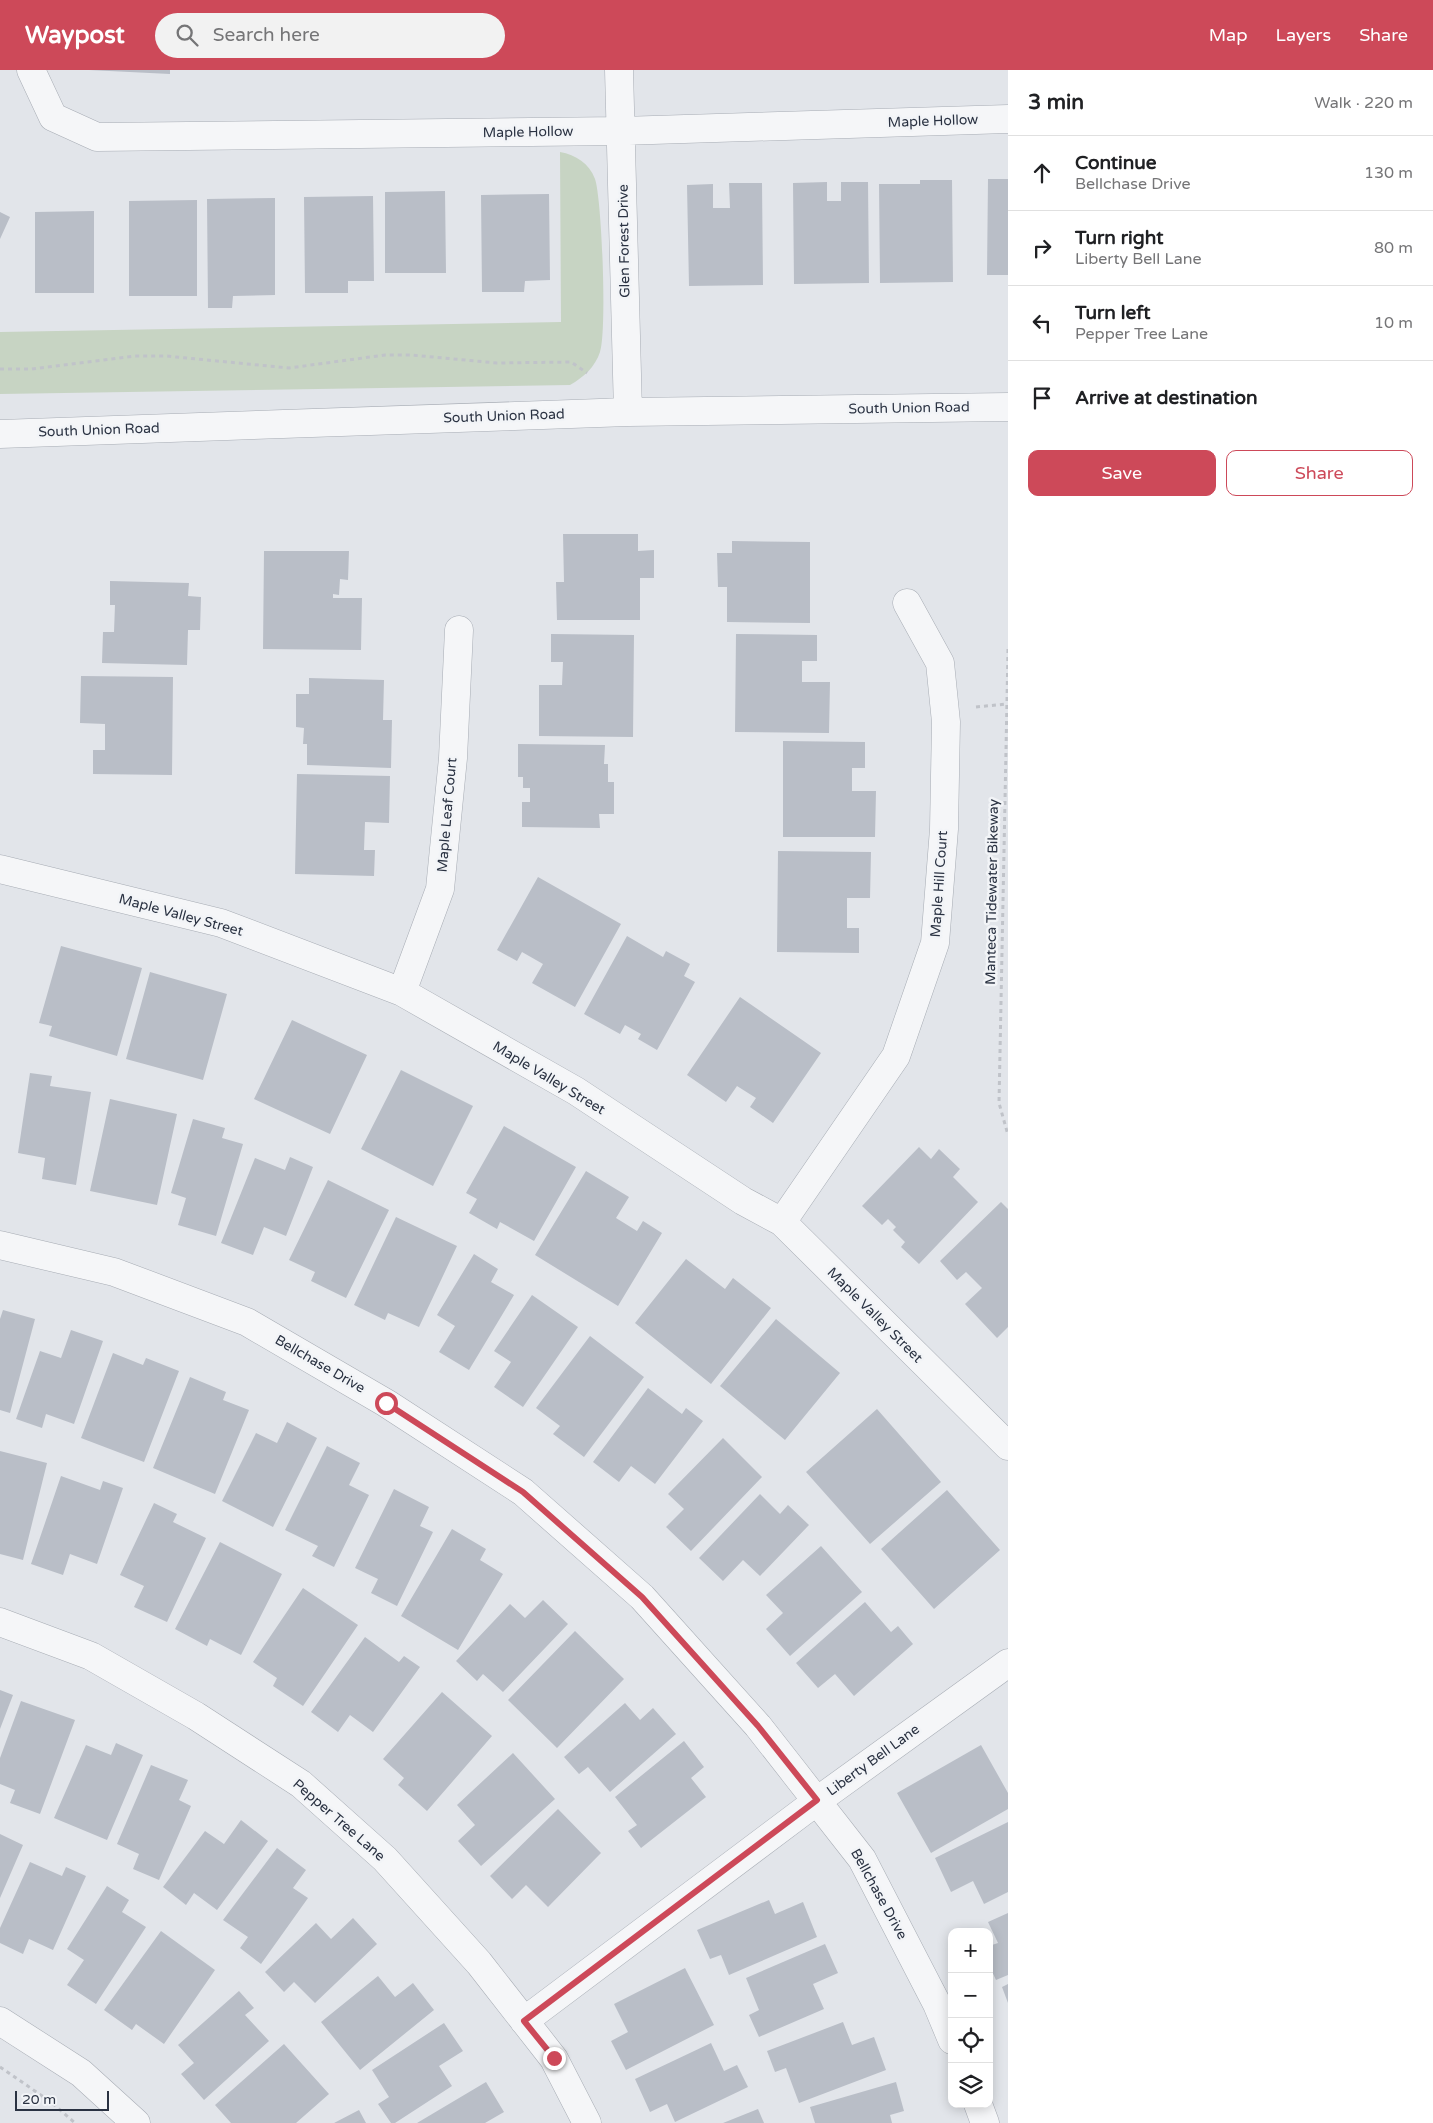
<!DOCTYPE html>
<meta charset="utf-8">
<style>
:root{--surface:#fff;--page:#f2f2f2;--text:#202124;--muted:#757577;--line:#e0e0e0;--accent:#cd4959}
body{margin:0;font-family:"Varela Round",sans-serif;background:var(--page);color:var(--text)}
.controls{position:absolute;right:15px;bottom:15px;display:grid;overflow:hidden;border-radius:10px;box-shadow:0 2px 12px #0003}
.controls button{width:45px;height:45px;display:grid;place-items:center;padding:0;border:0;border-bottom:1px solid var(--line);background:var(--surface);color:var(--text);font:25px sans-serif}
.scale{position:absolute;left:15px;bottom:12px;width:94px;box-sizing:border-box;padding-left:5px;border:2px solid #2a3242;border-top:0;font-size:14px;line-height:18px;white-space:nowrap;color:#2a3242;-webkit-text-stroke:4px #f2f4f7;paint-order:stroke}
.stop{position:absolute;width:15px;height:15px;margin:-11px;border:4px solid #cd4959;border-radius:50%;background:#fff}
.stop.end{background:#cd4959;border-color:#fff;box-shadow:0 1px 5px #0008}
.list{margin:0;padding:0;list-style:none}
h2{display:flex;justify-content:space-between;align-items:center;height:65px;margin:0;padding:0 20px;font-size:21px}
h2 small{font-size:16px;font-weight:400;color:var(--muted)}
.list li{display:grid;grid-template-columns:32px 1fr auto;gap:15px;align-items:center;box-sizing:border-box;height:75px;padding:0 20px;border-top:1px solid var(--line)}
.list b{display:block;font-size:19px;white-space:nowrap}
.list p{margin:0;font-size:16px;white-space:nowrap;color:var(--muted)}
.list em{font-size:16px;font-style:normal;color:var(--muted)}
.actions{display:flex;gap:10px;padding:15px 20px}
.actions a{flex:1;padding:11px 0;border:1px solid var(--accent);border-radius:10px;text-align:center;font-size:18px;color:var(--accent)}
.actions .main{background:var(--accent);color:#fff}
.icon{flex:none;width:28px;height:28px;fill:none;stroke:currentColor;stroke-width:2;stroke-linecap:round;stroke-linejoin:round}
.map{position:relative;flex:none;width:1008px;height:2053px;overflow:hidden}
header{display:flex;align-items:center;gap:30px;box-sizing:border-box;height:70px;padding:0 25px;background:var(--accent);color:#fff}
header strong{font-size:24px}
nav{display:flex;gap:28px;margin-inline-start:auto;font-size:18px}
.search{width:350px;height:45px;background:var(--page);display:flex;align-items:center;gap:12px;box-sizing:border-box;padding:0 18px;border-radius:28px;color:var(--muted);font-size:19px}
main{display:flex}
aside{flex:1;background:var(--surface)}
.map>svg:first-child{display:block}
.green{fill:#c7d4c3}
.building{fill:#b9bec7}
.lines{fill:none;stroke-linecap:round;stroke-linejoin:round}
.minor-casing{stroke:#a7acb4;stroke-width:29}
.path{stroke:#c0c3c9;stroke-width:3;stroke-dasharray:4 4;stroke-linecap:butt}
.minor{stroke:#f5f6f8;stroke-width:28}
.route{stroke:#cd4959;stroke-width:6}
.labels{text-anchor:middle;dominant-baseline:central;stroke-width:5;stroke-linejoin:round;paint-order:stroke}
.street-label{font-size:14px;fill:#2a3242;stroke:#f2f4f7}
</style>
<header>
<strong>Waypost</strong>
<div class="search"><svg class="icon" aria-label="search" viewBox="0 0 24 24"><circle cx="10" cy="10" r="6"/><path d="M15 15l6 6"/></svg>Search here</div>
<nav><a>Map</a><a>Layers</a><a>Share</a></nav>
</header>
<main>
<div class="map">
<svg width="1008" height="2053" viewBox="0 0 1008 2053">
<rect width="100%" height="100%" fill="#e2e5ea"/>
<path class="green" d="M560,82C576,85 589,93 595,109C602,129 607,262 600,282C595,297 584,307 570,315L0,324V262L561,252Z"/>
<path class="building" d="M89,0H170V4Z
M988,109H1008V205H987Z
M920,110H952L953,212L880,213L879,114H920Z
M827,112V131H841V112H868L869,213L794,214L793,113Z
M729,113H762L763,215L689,216L687,115L713,114V138H730Z
M445,121L446,203H385V122Z
M549,124L550,210L525,211L524,222H482L481,125Z
M373,126L374,211H348V223H305L304,127Z
M275,128V225L233,226L232,238H208L207,129Z
M197,130V226H129V131Z
M94,141V223H35V142Z
M0,142L10,147L0,169Z
M563,464H638V481L654,480V508H640V550H557L556,512H564Z
M732,471L810,472V553L727,552V517H718L717,483H732Z
M264,481H349L348,510L340,509L339,525L333,524V528H362L361,580L263,579Z
M110,511L189,513L188,526L201,527L200,560H188L187,595L102,593L103,562H114L115,535H110Z
M551,564L634,565L633,667L539,666V615H562L563,592H551Z
M736,564L817,565V591H802V612H830L829,663L735,662Z
M81,606L173,607L172,705L93,704V680H105V654L80,653Z
M309,608L384,610L383,650H392L391,698L307,695V674H303L304,658L296,657V624H309Z
M783,671L865,672V698H852V721H876L875,767H783Z
M518,674L605,675L604,694H608V712H614V744H599L600,758L522,757V732H530V718H523V707H518Z
M297,704L390,706L389,753L365,752L364,780H375L374,806L295,804Z
M778,781L871,782L870,828H847V858H859V883L777,882Z
M538,807L621,854L575,937L532,913L543,894L522,882L517,891L497,880Z
M627,866L663,887L666,881L690,894L684,906L695,912L657,980L638,969L641,964L625,955L620,964L584,944Z
M61,876L142,898L117,986L49,966L52,956L39,953Z
M150,902L227,924L203,1010L126,989Z
M740,927L821,983L773,1053L750,1037L756,1028L737,1016L726,1032L687,1005Z
M292,950L367,985L330,1064L254,1029Z
M401,1000L473,1036L433,1116L361,1079Z
M30,1003L52,1006L50,1016L91,1022L76,1115L42,1109L45,1088L18,1083Z
M110,1029L177,1044L157,1135L90,1121Z
M193,1049L225,1058L222,1068L243,1074L216,1166L178,1155L186,1128L171,1123Z
M504,1056L576,1097L534,1171L500,1152L497,1159L469,1143L477,1129L466,1123Z
M919,1077L931,1089L939,1079L960,1099L953,1107L978,1132L919,1194L901,1177L905,1172L893,1160L896,1157L888,1149L882,1155L862,1136Z
M290,1087L313,1097L286,1166L264,1157L253,1185L221,1173L255,1088L285,1100Z
M586,1101L629,1127L616,1148L637,1161L643,1151L662,1163L618,1236L535,1185Z
M328,1110L389,1140L346,1228L311,1211L315,1202L289,1190Z
M1001,1132L1008,1139V1257L997,1268L965,1234L982,1218L966,1202L957,1210L940,1191Z
M396,1147L457,1176L419,1257L388,1243L385,1250L354,1235Z
M474,1184L498,1199L491,1212L514,1225L469,1300L439,1282L455,1256L437,1245Z
M686,1189L725,1219L733,1208L771,1238L711,1314L635,1253Z
M532,1225L578,1257L523,1337L494,1317L511,1292L494,1281Z
M3,1240L35,1249L10,1343L0,1340V1249Z
M776,1249L840,1303L785,1370L720,1316Z
M71,1260L103,1271L74,1354L46,1344L42,1358L16,1349L40,1281L61,1288Z
M590,1266L644,1307L584,1387L553,1364L560,1356L536,1338Z
M113,1283L143,1295L146,1288L179,1301L144,1392L81,1368Z
M190,1307L226,1322L223,1330L249,1340L215,1424L153,1398Z
M648,1318L682,1344L686,1338L703,1351L655,1414L631,1396L619,1412L593,1392Z
M877,1339L941,1412L870,1474L806,1402Z
M287,1352L317,1368L273,1457L222,1431L256,1363L277,1373Z
M723,1368L762,1407L691,1481L666,1457L684,1439L668,1424Z
M327,1376L360,1393L349,1415L369,1425L334,1497L312,1486L318,1476L285,1460Z
M0,1381L47,1393L23,1490L0,1484Z
M61,1406L100,1420L103,1411L123,1418L97,1494L70,1484L63,1505L31,1494Z
M394,1419L429,1437L420,1456L433,1462L397,1536L371,1523L378,1509L355,1498Z
M947,1420L1000,1480L934,1539L881,1479Z
M760,1424L780,1444L788,1435L809,1455L760,1506L743,1490L723,1511L699,1488Z
M154,1433L177,1444L173,1452L206,1468L167,1552L134,1537L144,1516L120,1505Z
M452,1459L486,1479L480,1490L503,1504L458,1580L401,1546Z
M220,1472L282,1504L241,1585L210,1569L207,1576L175,1559Z
M821,1476L862,1522L790,1586L766,1559L783,1543L766,1525Z
M303,1518L358,1555L303,1636L273,1616L277,1608L253,1592Z
M543,1530L568,1554L503,1622L483,1604L477,1611L456,1591L510,1534L525,1548Z
M865,1532L891,1562L898,1556L913,1574L854,1626L835,1604L818,1618L796,1593Z
M575,1561L624,1609L557,1678L508,1630Z
M365,1567L399,1592L404,1586L420,1597L373,1662L350,1645L338,1662L311,1642Z
M0,1620L13,1625L0,1659Z
M442,1622L492,1666L427,1741L398,1715L404,1708L383,1689Z
M21,1631L75,1650L40,1744L10,1733L15,1720L0,1714V1688Z
M625,1633L640,1650L653,1638L676,1664L610,1722L588,1697L579,1704L564,1687Z
M684,1671L704,1697L691,1708L706,1727L641,1778L628,1761L637,1755L615,1727Z
M116,1673L143,1685L107,1770L54,1748L86,1675L111,1685Z
M981,1675L1008,1723V1739L931,1783L897,1723Z
M513,1683L555,1729L481,1796L458,1771L475,1755L457,1735Z
M151,1695L188,1710L179,1730L191,1736L159,1810L133,1799L139,1784L117,1774Z
M558,1739L601,1783L548,1837L526,1815L512,1829L490,1806Z
M241,1750L268,1771L217,1840L194,1823L186,1835L163,1817L205,1761L224,1774Z
M1008,1752V1822L984,1834L973,1811L951,1822L935,1788Z
M0,1764L23,1775L0,1828Z
M277,1778L306,1800L293,1818L308,1828L261,1894L240,1878L248,1867L223,1850Z
M30,1792L62,1806L66,1797L86,1806L53,1880L29,1869L23,1884L0,1873V1858Z
M107,1816L129,1830L122,1842L146,1857L96,1934L67,1915L84,1890L67,1879Z
M769,1830L775,1844L803,1832L817,1867L729,1905L721,1885L710,1889L697,1860Z
M1008,1843V1905L996,1910L989,1895V1876L998,1873L988,1852Z
M353,1848L377,1874L315,1933L294,1912L284,1922L265,1902L316,1853L331,1869Z
M161,1861L215,1900L164,1974L136,1954L132,1960L104,1940Z
M825,1874L838,1903L813,1914L824,1939L759,1967L749,1945L759,1940L746,1908Z
M685,1898L714,1955L626,2000L611,1971L628,1962L614,1934Z
M378,1906L395,1927L413,1913L434,1940L360,2000L321,1952Z
M1008,1914V1933L1002,1917Z
M239,1921L254,1938L245,1945L269,1971L204,2030L181,2004L194,1993L178,1975Z
M843,1952L852,1975L874,1967L886,2000L799,2033L786,1998L775,2002L767,1981Z
M444,1953L463,1981L439,1996L452,2016L395,2053H391L378,2034L389,2027L372,2000Z
M711,1973L724,2001L737,1995L748,2017L675,2052L667,2034L650,2042L635,2009Z
M284,1974L329,2024L296,2053H231L215,2035Z
M486,2012L504,2042L485,2053H417Z
M896,2012L904,2041L890,2045L892,2053H815L810,2037Z
M758,2039L764,2053H723Z
M359,2040L366,2053H334Z"/>
<g class="lines">
<defs>
<path id="minor" d="M31,0L53,47L97,67L621,61L1008,49
M619,0L628,342
M0,364L628,342L1008,337
M0,799L221,853L402,922L576,1021L743,1131L782,1152L1008,1376
M402,922L440,819L453,688L459,560
M782,1152L896,986L935,873L944,759L946,652L940,593L907,533
M0,1175L114,1202L247,1252L386,1333L523,1422L642,1527L758,1656L794,1702L862,1789L937,1934L952,1970
M0,1552L91,1586L196,1646L301,1714L385,1789L479,1893L554,1989L587,2053
M0,1951L81,2003L136,2053
M524,1951L817,1731L1008,1593
M978,2034L985,2053"/>
</defs>
<use href="#minor" class="minor-casing"/>
<path class="path" d="M0,299H32L135,286H166L289,298L385,285H411L497,293L571,292L587,303
M1008,579L999,1033L1008,1065
M976,637L1007,634
M0,1997L51,2032L75,2053"/>
<use href="#minor" class="minor"/>
</g>
<g class="lines">
<path class="route" d="M386,1333L523,1422L642,1527L758,1656L817,1730L524,1951L554,1988"/>
</g>
<g class="labels">
<g class="street-label">
<text transform="translate(933 51) rotate(-2)">Maple Hollow</text>
<text transform="translate(528 62) rotate(-1)">Maple Hollow</text>
<text transform="translate(624 171) rotate(-91)">Glen Forest Drive</text>
<text transform="translate(909 338) rotate(-1)">South Union Road</text>
<text transform="translate(504 346) rotate(-2)">South Union Road</text>
<text transform="translate(99 360) rotate(-2)">South Union Road</text>
<text transform="translate(447 745) rotate(-85)">Maple Leaf Court</text>
<text transform="translate(939 814) rotate(-86)">Maple Hill Court</text>
<text transform="translate(992 822) rotate(-89)">Manteca Tidewater Bikeway</text>
<text transform="translate(181 845) rotate(15)">Maple Valley Street</text>
<text transform="translate(549 1008) rotate(31)">Maple Valley Street</text>
<text transform="translate(875 1245) rotate(45)">Maple Valley Street</text>
<text transform="translate(320 1294) rotate(30)">Bellchase Drive</text>
<text transform="translate(873 1690) rotate(-36)">Liberty Bell Lane</text>
<text transform="translate(339 1750) rotate(41)">Pepper Tree Lane</text>
<text transform="translate(879 1824) rotate(61)">Bellchase Drive</text>
</g>
</g>
</svg>
<div class="controls">
<button>+</button>
<button>−</button>
<button><svg class="icon" aria-label="locate" viewBox="0 0 24 24"><circle cx="12" cy="12" r="6"/><path d="M12 2v4M12 18v4M2 12h4M18 12h4"/></svg></button>
<button><svg class="icon" aria-label="layers" viewBox="0 0 24 24"><path d="M12 4l9 5-9 5-9-5zM3 14l9 5 9-5"/></svg></button>
</div>
<div class="scale">20 m</div>
<div class="stop" style="left:386px;top:1333px"></div>
<div class="stop end" style="left:554px;top:1988px"></div>
</div>
<aside>
<h2>3 min<small>Walk · 220 m</small></h2>
<ul class="list">
<li><svg class="icon" aria-label="ahead" viewBox="0 0 24 24"><path d="M12 20V5M6 11l6-6 6 6"/></svg><div><b>Continue</b><p>Bellchase Drive</p></div><em>130 m</em></li>
<li><svg class="icon" aria-label="right" viewBox="0 0 24 24"><path d="M7 20v-9h11M14 6l5 5-5 5"/></svg><div><b>Turn right</b><p>Liberty Bell Lane</p></div><em>80 m</em></li>
<li><svg class="icon" aria-label="left" viewBox="0 0 24 24"><path d="M17 20v-9H6M10 6l-5 5 5 5"/></svg><div><b>Turn left</b><p>Pepper Tree Lane</p></div><em>10 m</em></li>
<li><svg class="icon" aria-label="arrive" viewBox="0 0 24 24"><path d="M6 21V4h12l-3 4 3 4H6"/></svg><div><b>Arrive at destination</b></div></li>
</ul>
<div class="actions"><a class="main">Save</a><a>Share</a></div>
</aside>
</main>
